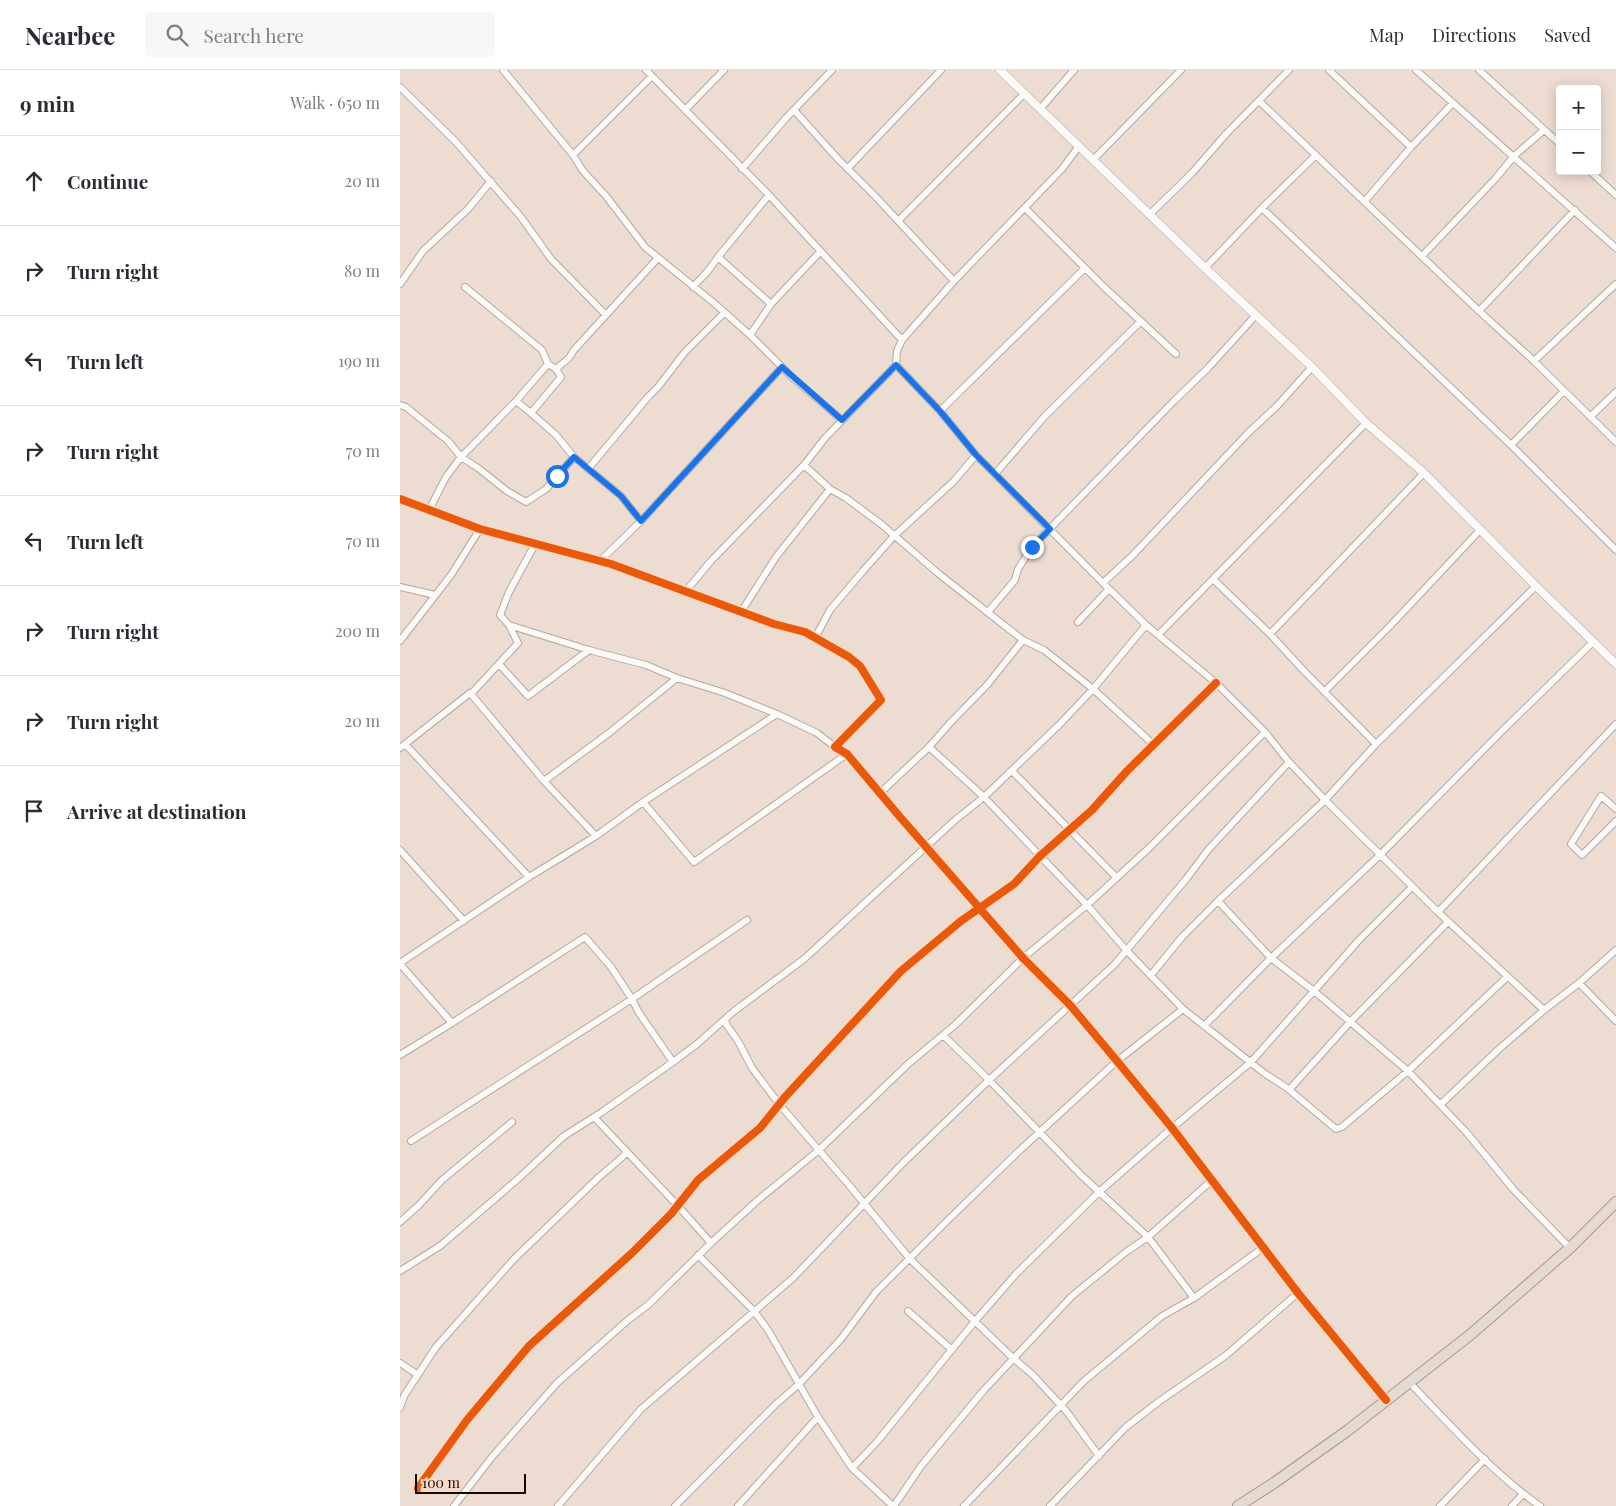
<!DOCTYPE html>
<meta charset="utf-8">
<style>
:root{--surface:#fff;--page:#f7f7f7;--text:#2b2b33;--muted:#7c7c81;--line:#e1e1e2}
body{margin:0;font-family:"Playfair Display",serif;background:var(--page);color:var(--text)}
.controls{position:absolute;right:15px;top:15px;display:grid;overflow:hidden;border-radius:5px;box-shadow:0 2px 12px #0003}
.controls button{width:45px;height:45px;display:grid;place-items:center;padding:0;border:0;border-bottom:1px solid var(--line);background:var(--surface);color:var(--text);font:25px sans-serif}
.scale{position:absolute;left:15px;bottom:12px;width:111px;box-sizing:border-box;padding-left:5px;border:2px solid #140a05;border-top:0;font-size:14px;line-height:18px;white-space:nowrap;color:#140a05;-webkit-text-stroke:4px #f9d9c5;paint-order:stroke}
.stop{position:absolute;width:15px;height:15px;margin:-11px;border:4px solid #1a73e8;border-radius:50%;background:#fff}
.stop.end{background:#1a73e8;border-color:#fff;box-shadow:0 1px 5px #0008}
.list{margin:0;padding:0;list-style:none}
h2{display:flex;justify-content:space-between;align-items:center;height:65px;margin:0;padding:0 20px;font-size:21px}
h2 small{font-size:16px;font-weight:400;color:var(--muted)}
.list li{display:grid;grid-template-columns:32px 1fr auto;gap:15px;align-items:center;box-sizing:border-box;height:90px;padding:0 20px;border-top:1px solid var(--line)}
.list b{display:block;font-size:19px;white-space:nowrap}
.list em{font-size:16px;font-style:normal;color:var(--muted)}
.icon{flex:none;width:28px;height:28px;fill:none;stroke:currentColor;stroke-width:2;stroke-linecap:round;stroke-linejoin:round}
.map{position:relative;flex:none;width:1216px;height:1436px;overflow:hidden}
header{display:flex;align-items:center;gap:30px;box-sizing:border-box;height:70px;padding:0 25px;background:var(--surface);border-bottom:1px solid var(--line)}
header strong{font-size:24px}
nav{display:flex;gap:28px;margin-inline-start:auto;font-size:18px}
.search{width:350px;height:45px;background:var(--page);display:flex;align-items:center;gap:12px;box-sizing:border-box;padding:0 18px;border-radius:5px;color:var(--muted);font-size:19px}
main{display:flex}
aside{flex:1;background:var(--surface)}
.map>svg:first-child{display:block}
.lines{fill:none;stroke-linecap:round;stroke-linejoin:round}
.minor-casing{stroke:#b5a8a0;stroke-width:8}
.tertiary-casing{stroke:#b5a8a0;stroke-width:9}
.trunk-casing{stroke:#a8978c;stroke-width:12}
.minor{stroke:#fcfaf8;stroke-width:6}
.tertiary{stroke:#fcfaf8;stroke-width:8}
.trunk{stroke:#e4dad4;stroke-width:10}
.cycleway-casing{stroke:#f9d9c5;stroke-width:11}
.cycleway{stroke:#e8590c;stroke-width:8}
.route{stroke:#1a73e8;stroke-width:6}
</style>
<header>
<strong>Nearbee</strong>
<div class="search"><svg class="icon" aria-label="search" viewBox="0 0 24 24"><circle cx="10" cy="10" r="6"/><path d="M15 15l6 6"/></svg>Search here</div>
<nav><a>Map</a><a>Directions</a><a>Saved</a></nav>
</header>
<main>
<aside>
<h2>9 min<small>Walk · 650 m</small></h2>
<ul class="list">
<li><svg class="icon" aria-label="ahead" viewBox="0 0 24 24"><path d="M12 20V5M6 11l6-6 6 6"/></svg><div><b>Continue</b></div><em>20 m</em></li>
<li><svg class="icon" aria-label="right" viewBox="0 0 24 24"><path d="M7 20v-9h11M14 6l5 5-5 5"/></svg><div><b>Turn right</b></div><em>80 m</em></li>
<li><svg class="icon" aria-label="left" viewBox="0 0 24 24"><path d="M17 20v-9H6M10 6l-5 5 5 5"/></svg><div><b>Turn left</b></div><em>190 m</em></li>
<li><svg class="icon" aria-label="right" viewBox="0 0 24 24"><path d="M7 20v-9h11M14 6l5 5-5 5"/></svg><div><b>Turn right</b></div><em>70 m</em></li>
<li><svg class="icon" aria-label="left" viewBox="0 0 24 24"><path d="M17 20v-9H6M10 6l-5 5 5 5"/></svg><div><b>Turn left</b></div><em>70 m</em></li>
<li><svg class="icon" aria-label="right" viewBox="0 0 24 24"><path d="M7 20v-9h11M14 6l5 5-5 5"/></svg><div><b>Turn right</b></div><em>200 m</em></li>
<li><svg class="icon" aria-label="right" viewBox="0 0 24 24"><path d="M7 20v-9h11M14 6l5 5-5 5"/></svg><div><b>Turn right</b></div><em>20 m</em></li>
<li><svg class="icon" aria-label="arrive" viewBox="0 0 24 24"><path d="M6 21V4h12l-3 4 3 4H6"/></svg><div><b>Arrive at destination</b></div></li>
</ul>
</aside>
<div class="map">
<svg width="1216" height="1436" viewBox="0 0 1216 1436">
<rect width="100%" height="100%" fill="#eddcd1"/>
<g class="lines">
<defs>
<path id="minor" d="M103,0L173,85L183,101L206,126L245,177L314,233L350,265L392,307L442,350
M246,0L369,125L502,270
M929,0L1011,77
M1016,0L1216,178
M1079,0L1160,74
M0,17L56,72L121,147L151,189L206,245
M859,31L1079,241L1134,291L1216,372
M640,39L674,0
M285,40L324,0
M394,40L438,89L475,126L554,211
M173,85L252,6
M693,90L781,0
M448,98L541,0
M342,99L386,48L432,0
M1190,101L1216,125
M965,131L1011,77L1053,33
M625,138L704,217L776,284
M862,138L1111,375L1216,480
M749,145L792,103L826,64L889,0
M498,151L624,24
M1022,186L1096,108L1114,86L1144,60
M318,187L371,234L420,182
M805,198L862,138L916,85
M0,214L23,181L69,138L91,111
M65,217L142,280L148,294
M293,217L308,201L318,187L369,125
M1079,241L1175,140
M350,265L371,234
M1134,291L1216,214
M496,295L540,341L576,385L703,513L746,555L816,613L865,662L889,692L925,730L1038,842L1144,940
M116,331L131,343L161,307L156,299
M0,335L6,337L48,371L61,387L78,398L107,421L126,432L146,419L174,387
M540,341L685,198
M131,343L156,365L174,387L221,426L241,451
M1190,347L1216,322
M1111,375L1164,321
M404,395L430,419L446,428L481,454L539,504L623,570L644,580L693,619L754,675
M188,399L248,327L258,317L285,282L324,243
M595,404L644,347L741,251
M0,429L80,459L211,494L374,554L405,562L449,587L460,596L481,630L435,677L447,684L500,747L623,888L670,935L717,991L772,1058L898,1223L986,1330
M29,440L46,407L61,387L116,331L148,294L156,299L169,288L174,280L258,188
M200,491L241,451L382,297
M813,509L870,564L905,602L976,674
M703,513L733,485L848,363L877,336L912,297
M0,517L35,525
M286,521L310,492L404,395L425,368L496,295L497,281L502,270L554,211L662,99L679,76
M341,542L376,487L430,419
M588,542L615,510L618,499L632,477L774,331L808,298L856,245
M678,552L709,519
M109,555L189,580L246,595L277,608L325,623L377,644
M759,564L966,353
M870,564L1024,403
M415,568L430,540L463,501L494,466L554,411L576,385
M0,571L51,505L80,459
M99,594L128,626L189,580
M925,621L990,556L1081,459
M71,624L144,711L196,766
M5,674L129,807
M529,677L584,727L687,835L727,881L783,939L864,1003L887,1018L936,1059L942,1057L1008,1001L1107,907
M0,678L70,623L71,624L118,573L109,555L100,545L109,522L135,474
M612,701L716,807
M144,711L209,663L277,608
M480,723L529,677L551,652L587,615L623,570
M243,732L294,792L447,684
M1216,739L1201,726L1171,774L1182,785L1216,751
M0,780L64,851
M818,831L871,888L914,921L1008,1001L1067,1063L1113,1119L1170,1178
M1038,842L1216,654
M0,893L129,807L196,766L243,732L377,644L417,663L435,677
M0,894L52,953L185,867L211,897L232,929L239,943L273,992
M751,905L782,867L818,831L925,730L976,674L1136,516
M1179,913L1216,951
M324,951L338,971L352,998L379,1034L449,1115L510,1189L613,1288L633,1305L667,1342L699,1386
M804,956L871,888L980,785L1102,661L1193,572
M543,965L589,1010L681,1105L748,1167L794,1228
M0,985L52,953
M889,1020L950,952L1048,852
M1041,1034L1099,979L1144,940L1179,913L1216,880
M194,1047L278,1136L311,1173
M11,1071L232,929L347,850
M0,1152L18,1136L42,1110L112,1052
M298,1185L354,1241L368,1260L418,1347L452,1398L493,1436
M0,1201L40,1176L119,1108L164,1066L202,1042L273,992L297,974L333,942L404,889L554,751L584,727L659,655L693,619L746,555
M508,1241L551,1279
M0,1293L18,1305
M1010,1313C1049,1354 1094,1404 1140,1436
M0,1338L4,1326L36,1277L114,1189L198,1108L227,1083
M452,1398L476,1373L575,1251L616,1204L699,1122L772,1058L851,992L959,870L1012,817
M18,1418L67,1350L129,1276L232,1183L271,1144L298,1110L360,1058L385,1027L501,901L561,851L614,814L640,786L692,740L727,701L816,613
M54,1436L92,1387L157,1313L228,1250L248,1235L311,1173L358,1130L419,1080L508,994L555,955L623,888L687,835L749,778L865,662
M158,1436L241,1339L393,1208L503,1093L589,1010L715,894L787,808L808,780L889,692
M275,1436L376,1334L399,1314L441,1269L476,1222L547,1151L619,1081L717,991L783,939
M338,1436L418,1347
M494,1436L521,1396L584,1320L672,1226L726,1182L748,1167L811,1111
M564,1436L684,1311L762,1246L794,1228L864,1177
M650,1436L726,1357L761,1330L825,1286L898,1223
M1040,1436L1085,1389
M1112,1436L1123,1424"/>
<path id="tertiary" d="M600,0L805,198L912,297L966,353L1024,403L1136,516L1216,594"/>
<path id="trunk" d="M838,1436L874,1413L947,1361L1070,1265L1170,1178L1216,1132"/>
</defs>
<use href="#minor" class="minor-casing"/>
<use href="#tertiary" class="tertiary-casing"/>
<use href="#trunk" class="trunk-casing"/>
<use href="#minor" class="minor"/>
<use href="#tertiary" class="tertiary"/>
<use href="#trunk" class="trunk"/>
<defs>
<path id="cycleway" d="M0,429L80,459L211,494L374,554L405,562L449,587L460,596L481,630L435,677L447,684L500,747L623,888L670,935L717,991L772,1058L898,1223L986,1330
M18,1418L67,1350L129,1276L232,1183L271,1144L298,1110L360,1058L385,1027L501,901L561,851L614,814L640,786L692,740L727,701L816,613"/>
</defs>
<use href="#cycleway" class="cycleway-casing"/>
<use href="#cycleway" class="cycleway"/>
</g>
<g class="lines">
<path class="route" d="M157,406L174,387L221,426L241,451L382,297L442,350L496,295L540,341L576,385L650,459L632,477"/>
</g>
</svg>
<div class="controls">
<button>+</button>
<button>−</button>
</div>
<div class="scale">100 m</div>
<div class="stop" style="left:157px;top:406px"></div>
<div class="stop end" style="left:632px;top:477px"></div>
</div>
</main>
